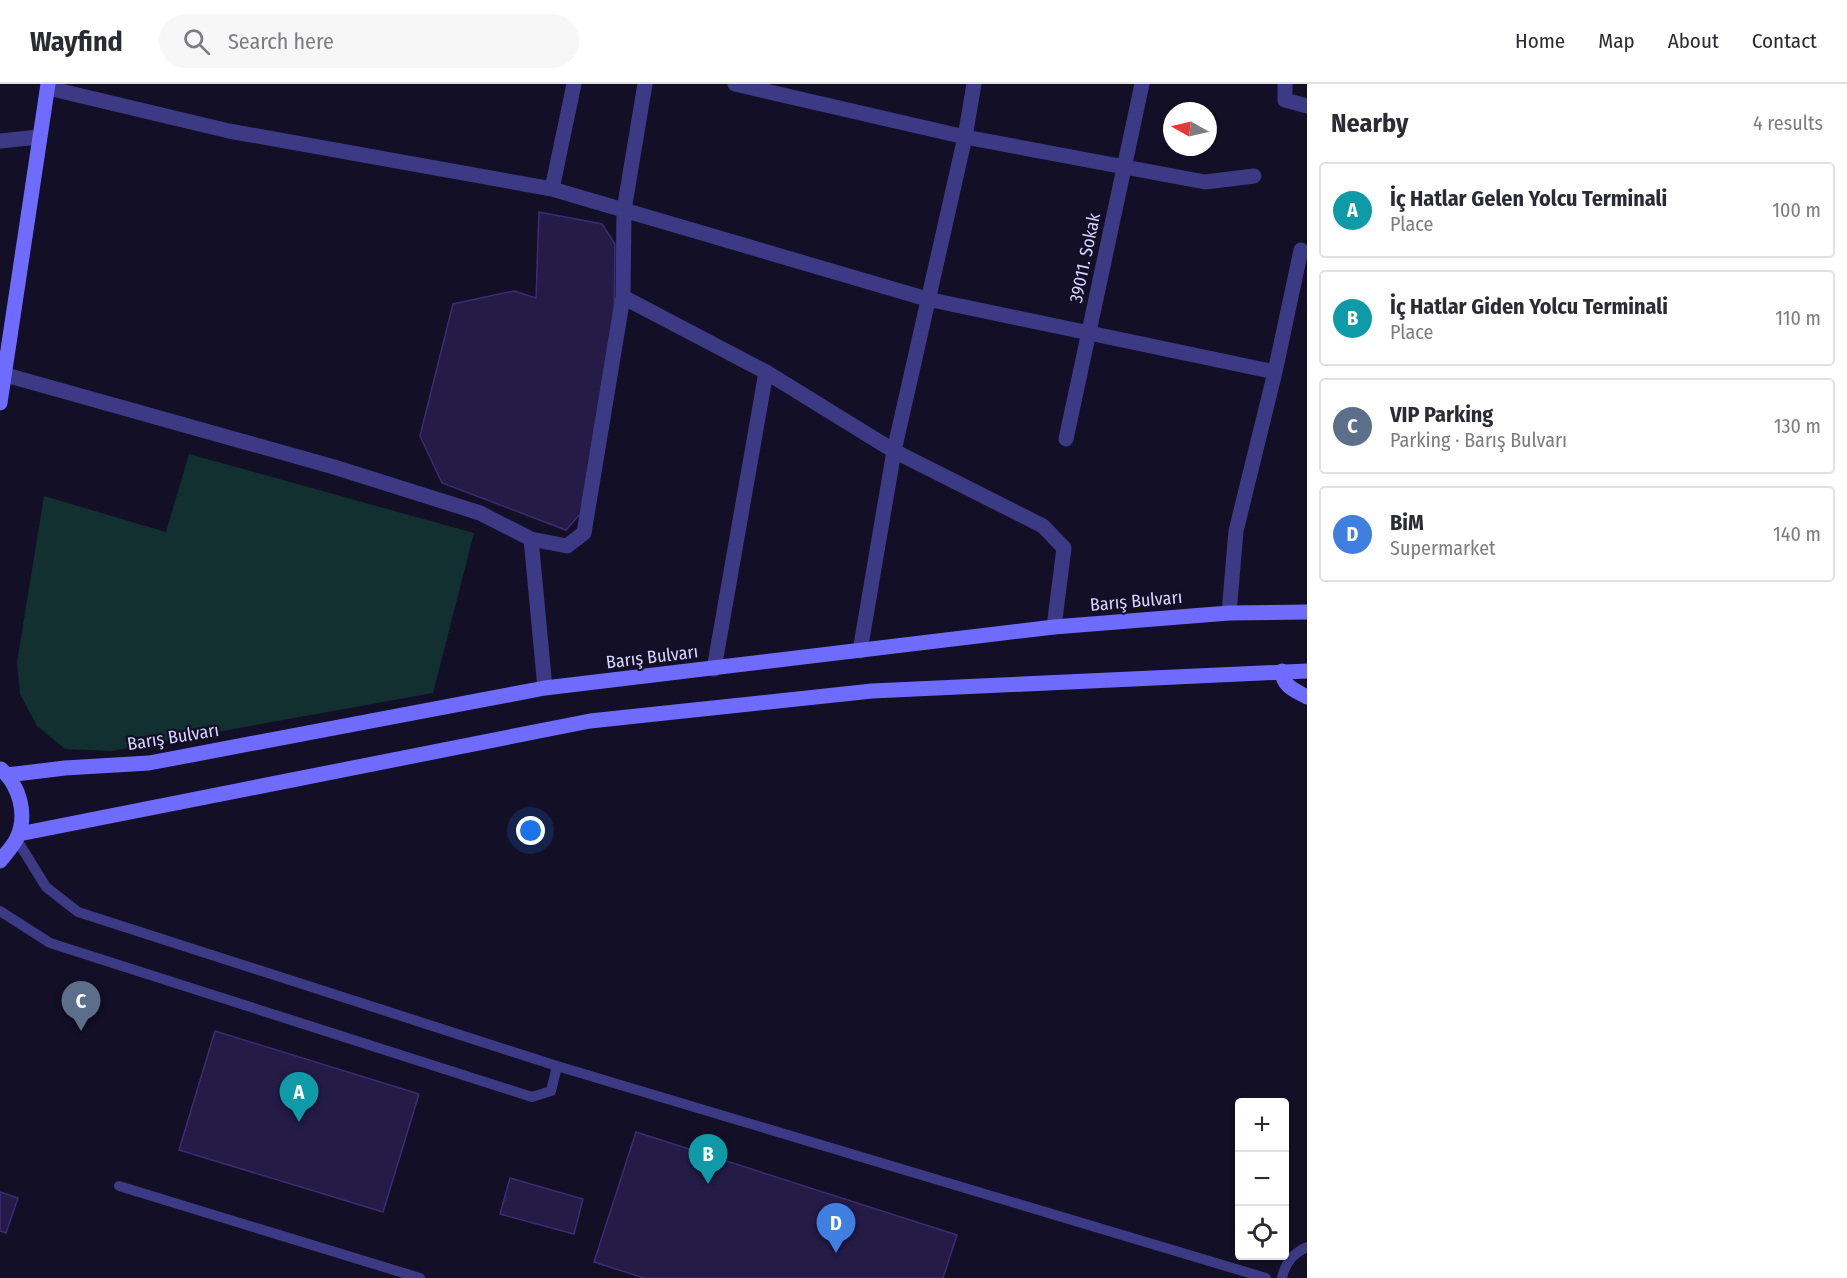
<!DOCTYPE html>
<meta charset="utf-8">
<style>
:root{--surface:#fff;--page:#f7f7f7;--text:#2b2b33;--muted:#7c7c81;--line:#e1e1e2;--accent:#187f8f}
body{margin:0;font-family:"Fira Sans Condensed",sans-serif;background:var(--page);color:var(--text)}
.controls{position:absolute;right:18px;bottom:18px;display:grid;overflow:hidden;border-radius:6px;box-shadow:0 2px 4px #0004}
.controls button{width:54px;height:54px;display:grid;place-items:center;padding:0;border:0;border-bottom:2px solid var(--line);background:var(--surface);color:var(--text);font:30px sans-serif}
.compass{position:absolute;left:1163px;top:18px;width:54px;height:54px;border-radius:50%;background:var(--surface);box-shadow:0 2px 4px #0004;rotate:278deg}
.you{position:absolute;left:531px;top:747px;width:21px;height:21px;margin:-15px;border:4px solid #fff;border-radius:50%;background:#1a73e8;box-shadow:0 0 0 9px #1a73e833}
.badge{display:grid;place-items:center;width:39px;height:39px;border-radius:50%;background:var(--accent);color:#fff;font-size:20px;font-weight:700}
.pin{position:absolute;translate:-50% -50px;filter:drop-shadow(0 2px 3px #0008)}
.pin::after{content:'';position:absolute;top:32px;width:21px;height:18px;background:inherit;clip-path:polygon(0 0,100% 0,50% 100%)}
.list{margin:0;padding:0;list-style:none}
h2{display:flex;justify-content:space-between;align-items:center;height:78px;margin:0;padding:0 24px;font-size:26px}
h2 small{font-size:20px;font-weight:400;color:var(--muted)}
.list li{display:grid;grid-template-columns:39px 1fr auto;gap:18px;align-items:center;box-sizing:border-box;height:96px;margin:0 12px 12px;padding:0 12px;border:2px solid var(--line);border-radius:6px}
.list b{display:block;font-size:22px;white-space:nowrap}
.list p{margin:0;font-size:20px;white-space:nowrap;color:var(--muted)}
.list em{font-size:20px;font-style:normal;color:var(--muted)}
.icon{flex:none;width:33px;height:33px;fill:none;stroke:currentColor;stroke-width:2;stroke-linecap:round;stroke-linejoin:round}
.map{position:relative;flex:none;width:1307px;height:1194px;overflow:hidden}
header{display:flex;align-items:center;gap:36px;box-sizing:border-box;height:84px;padding:0 30px;background:var(--surface);border-bottom:2px solid var(--line)}
header strong{font-size:28px}
nav{display:flex;gap:33px;margin-inline-start:auto;font-size:21px}
.search{width:420px;height:54px;background:var(--page);display:flex;align-items:center;gap:15px;box-sizing:border-box;padding:0 21px;border-radius:33px;color:var(--muted);font-size:22px}
main{display:flex}
aside{flex:1;background:var(--surface)}
.map>svg:first-child{display:block}
.green{fill:#12302f}
.building{fill:#241b47;stroke:#3b2d73;stroke-width:1.5}
.lines{fill:none;stroke-linecap:round;stroke-linejoin:round}
.service{stroke:#3d3a85;stroke-width:10}
.minor{stroke:#3d3a85;stroke-width:15}
.secondary{stroke:#6f6bff;stroke-width:15}
.labels{text-anchor:middle;dominant-baseline:central;stroke-width:4.5;stroke-linejoin:round;paint-order:stroke}
.street-label{font-size:18px;fill:#d9d4ff;stroke:#130f26}
</style>
<header>
<strong>Wayfind</strong>
<div class="search"><svg class="icon" aria-label="search" viewBox="0 0 24 24"><circle cx="10" cy="10" r="6"/><path d="M15 15l6 6"/></svg>Search here</div>
<nav><a>Home</a><a>Map</a><a>About</a><a>Contact</a></nav>
</header>
<main>
<div class="map">
<svg width="1307" height="1194" viewBox="0 0 1307 1194">
<rect width="100%" height="100%" fill="#130f26"/>
<path class="green" d="M189,370L474,449L433,609L112,667L65,665L37,642L20,610L17,578L44,412L166,448Z"/>
<path class="building" d="M539,128L602,140L615,160L614,224L581,429L566,446L442,399L420,352L453,220L514,207L536,214Z
M215,947L419,1010L383,1128L179,1066Z
M636,1048L957,1151L943,1194H644L594,1178Z
M510,1094L583,1115L574,1150L500,1130Z
M0,1108L18,1114L6,1149L0,1147Z"/>
<g class="lines">
<path class="service" d="M17,756L46,803L78,828L557,982L1266,1194
M0,827L50,859L532,1013L551,1007L557,982
M119,1102L420,1194
M1282,1194C1285,1179 1293,1169 1307,1163"/>
<path class="minor" d="M735,0L965,53L1205,98L1254,92
M1285,0V16L1307,22
M48,4L229,47L552,105L927,215L1275,288
M0,57L39,53
M552,105L574,0
M623,213L766,288L894,367L1043,442L1064,464L1054,543
M6,291L334,383L480,429L531,455L567,462L584,449L623,213L624,126L645,0
M1066,355L1142,0
M531,455L545,604
M1229,529L1236,447L1275,288L1301,166
M860,567L894,367L965,53L974,0
M714,585L766,288"/>
<path class="secondary" d="M0,319L48,0
M1282,587C1283,603 1295,606 1307,613
M7,691L65,684L149,679L545,604L1054,543L1229,529L1307,528
M19,750L590,637L872,607L1307,587
M0,777C6,770 13,762 17,754C28,730 19,701 1,685"/>
</g>
<g class="labels">
<g class="street-label">
<text transform="translate(1085 174) rotate(-78)">39011. Sokak</text>
<text transform="translate(1136 517) rotate(-5)">Barış Bulvarı</text>
<text transform="translate(652 573) rotate(-7)">Barış Bulvarı</text>
<text transform="translate(173 653) rotate(-9)">Barış Bulvarı</text>
</g>
</g>
</svg>
<div class="controls">
<button>+</button>
<button>−</button>
<button><svg class="icon" aria-label="locate" viewBox="0 0 24 24"><circle cx="12" cy="12" r="6"/><path d="M12 2v4M12 18v4M2 12h4M18 12h4"/></svg></button>
</div>
<svg class="compass" viewBox="-18 -18 36 36"><path d="M0-13l5 13h-10z" fill="#e53935"/><path d="M0 13l5-13h-10z" fill="#7c7c81"/></svg>
<div class="you"></div>
<div class="pin badge" style="left:299px;top:1038px;background:#0f9aa8">A</div>
<div class="pin badge" style="left:708px;top:1100px;background:#0f9aa8">B</div>
<div class="pin badge" style="left:81px;top:947px;background:#5c6f8a">C</div>
<div class="pin badge" style="left:836px;top:1169px;background:#3f7fe0">D</div>
</div>
<aside>
<h2>Nearby<small>4 results</small></h2>
<ul class="list">
<li><span class="badge" style="background:#0f9aa8">A</span><div><b>İç Hatlar Gelen Yolcu Terminali</b><p>Place</p></div><em>100 m</em></li>
<li><span class="badge" style="background:#0f9aa8">B</span><div><b>İç Hatlar Giden Yolcu Terminali</b><p>Place</p></div><em>110 m</em></li>
<li><span class="badge" style="background:#5c6f8a">C</span><div><b>VIP Parking</b><p>Parking · Barış Bulvarı</p></div><em>130 m</em></li>
<li><span class="badge" style="background:#3f7fe0">D</span><div><b>BiM</b><p>Supermarket</p></div><em>140 m</em></li>
</ul>
</aside>
</main>
